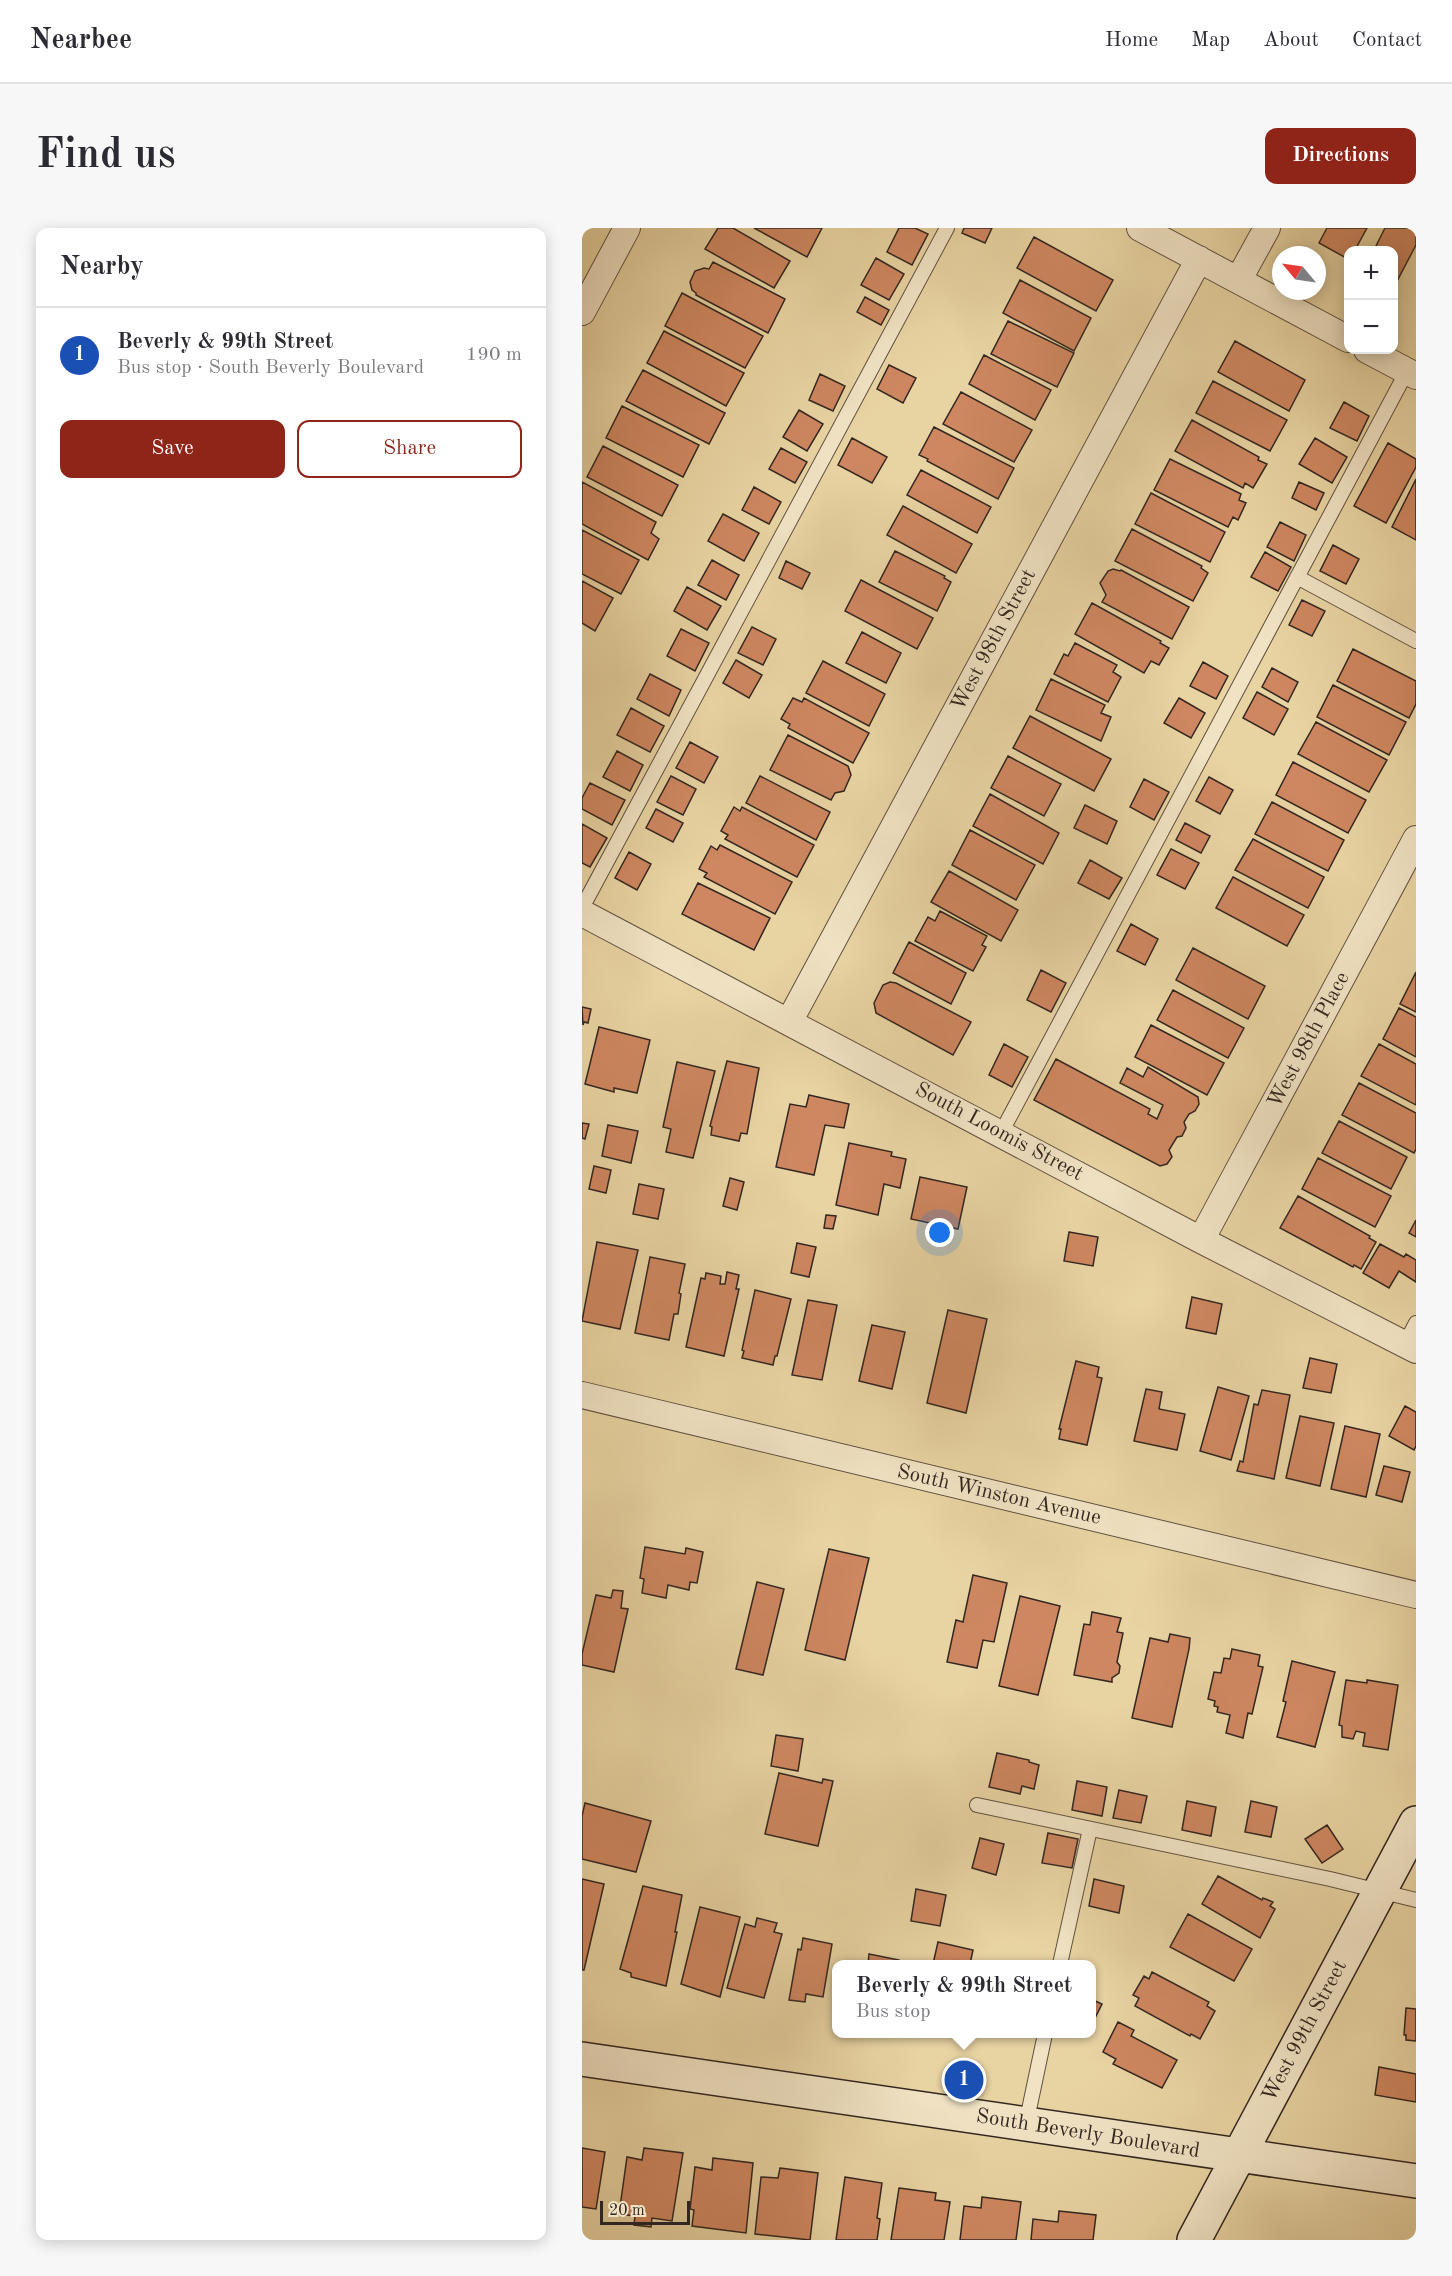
<!DOCTYPE html>
<meta charset="utf-8">
<style>
:root{--surface:#fff;--page:#f7f7f7;--text:#2b2b33;--muted:#7c7c81;--line:#e1e1e2;--accent:#8f2418}
body{margin:0;font-family:"Old Standard TT",serif;background:var(--page);color:var(--text)}
.controls{position:absolute;right:18px;top:18px;display:grid;overflow:hidden;border-radius:12px;box-shadow:0 3px 15px #0003}
.controls button{width:54px;height:54px;display:grid;place-items:center;padding:0;border:0;border-bottom:2px solid var(--line);background:var(--surface);color:var(--text);font:30px sans-serif}
.compass{position:absolute;left:690px;top:18px;width:54px;height:54px;border-radius:50%;background:var(--surface);box-shadow:0 3px 15px #0003;rotate:299deg}
.scale{position:absolute;left:18px;bottom:15px;width:90px;box-sizing:border-box;padding-left:6px;border:3px solid #332721;border-top:0;font-size:16px;line-height:21px;white-space:nowrap;color:#332721;-webkit-text-stroke:4px #f0e2c3;paint-order:stroke}
.you{position:absolute;left:358px;top:1005px;width:21px;height:21px;margin:-15px;border:4px solid #fff;border-radius:50%;background:#1a73e8;box-shadow:0 0 0 9px #1a73e833}
.badge{display:grid;place-items:center;width:39px;height:39px;border-radius:50%;background:var(--accent);color:#fff;font-size:20px;font-weight:700}
.pin{position:absolute;translate:-50% -50%;border:3px solid #fff;box-shadow:0 2px 6px #0006}
.popup{position:absolute;left:250px;top:1732px;width:264px;height:78px;box-sizing:border-box;display:grid;place-content:center;border-radius:12px;background:var(--surface);filter:drop-shadow(0 2px 4px #0005);font-size:20px;white-space:nowrap;color:var(--muted)}
.popup b{font-size:22px;color:var(--text)}
.popup::after{content:'';position:absolute;left:50%;top:100%;margin-left:-12px;border:12px solid transparent;border-top-color:var(--surface)}
.list{margin:0;padding:0;list-style:none}
h2{display:flex;justify-content:space-between;align-items:center;height:78px;margin:0;padding:0 24px;font-size:26px}
h2 small{font-size:20px;font-weight:400;color:var(--muted)}
.list li{display:grid;grid-template-columns:39px 1fr auto;gap:18px;align-items:center;box-sizing:border-box;height:96px;padding:0 24px;border-top:2px solid var(--line)}
.list b{display:block;font-size:22px;white-space:nowrap}
.list p{margin:0;font-size:20px;white-space:nowrap;color:var(--muted)}
.list em{font-size:20px;font-style:normal;color:var(--muted)}
.actions{display:flex;gap:12px;padding:18px 24px}
.actions a{flex:1;padding:14px 0;border:2px solid var(--accent);border-radius:12px;text-align:center;font-size:21px;color:var(--accent)}
.actions .main{background:var(--accent);color:#fff}
.map{position:relative;flex:none;width:834px;height:2012px;overflow:hidden;border-radius:12px}
header{display:flex;align-items:center;gap:36px;box-sizing:border-box;height:84px;padding:0 30px;background:var(--surface);border-bottom:2px solid var(--line)}
header strong{font-size:28px}
nav{display:flex;gap:33px;margin-inline-start:auto;font-size:21px}
.intro{display:flex;align-items:center;justify-content:space-between;box-sizing:border-box;height:144px;padding:0 36px}
h1{margin:0;font-size:42px}
.button{padding:15px 27px;border-radius:12px;background:var(--accent);color:#fff;font-size:21px;font-weight:700}
main{display:flex;gap:36px;padding:0 36px}
aside{flex:1;background:var(--surface);border-radius:12px;box-shadow:0 3px 15px #0003}
.map>svg:first-child{display:block}
.building{fill:#ce8760;stroke:#332721;stroke-width:1.5}
.lines{fill:none;stroke-linecap:round;stroke-linejoin:round}
.lane-casing{stroke:#605241;stroke-width:16}
.street-casing{stroke:#605241;stroke-width:28}
.secondary-casing{stroke:#332721;stroke-width:36}
.lane{stroke:#f0e2c3;stroke-width:14}
.street{stroke:#f0e2c3;stroke-width:26}
.secondary{stroke:#f0e2c3;stroke-width:33}
.labels{text-anchor:middle;dominant-baseline:central;stroke-width:4.5;stroke-linejoin:round;paint-order:stroke}
.street-label{font-size:21px;fill:#332721;stroke:#f0e2c3}
</style>
<header>
<strong>Nearbee</strong>
<nav><a>Home</a><a>Map</a><a>About</a><a>Contact</a></nav>
</header>
<div class="intro"><h1>Find us</h1><a class="button">Directions</a></div>
<main>
<aside>
<h2>Nearby<small></small></h2>
<ul class="list">
<li><span class="badge" style="background:#1a4fb4">1</span><div><b>Beverly &amp; 99th Street</b><p>Bus stop · South Beverly Boulevard</p></div><em>190 m</em></li>
</ul>
<div class="actions"><a class="main">Save</a><a>Share</a></div>
</aside>
<div class="map">
<svg width="834" height="2012" viewBox="0 0 834 2012">
<rect width="100%" height="100%" fill="#e8d3a2"/>
<filter id="stains"><feTurbulence type="fractalNoise" baseFrequency=".00333" numOctaves="4"/><feColorMatrix values="0 0 0 0 .2 0 0 0 0 .09 0 0 0 0 .02 0 0 0 .5 -.17"/></filter>
<radialGradient id="worn" r=".72"><stop offset=".6" stop-color="#630" stop-opacity="0"/><stop offset="1" stop-color="#630" stop-opacity=".3"/></radialGradient>
<path class="building" d="M136,0H151L208,33L192,60L123,21Z
M172,0H240L225,29Z
M317,0H333L346,6L330,37L305,24Z
M382,0H410L403,15L380,5Z
M745,0H785L773,22H766V31L737,15Z
M803,0H834V17L814,55L812,54V22H792Z
M452,9L531,52L514,83L435,40Z
M294,30L322,46L307,72L279,57Z
M131,34L203,71L186,105L114,67V65L110,62L108,54L113,43L122,40L127,41Z
M438,52L509,90L492,123L421,85Z
M100,65L181,108L163,140L83,98Z
M283,69L307,82L299,97L275,84Z
M426,93L492,125L475,159L409,126Z
M82,103L162,145L144,178L65,135Z
M653,113L723,152L707,183L636,144Z
M402,127L469,162L453,192L387,156Z
M307,137L334,150L321,175L295,161Z
M61,142L143,185L127,216L44,173Z
M238,146L263,158L251,183L227,172Z
M631,153L705,192L688,223L614,185Z
M379,164L450,202L432,234L361,196Z
M762,174L787,188L775,213L748,200Z
M40,178L117,217L101,249L24,210Z
M217,182L241,196L225,223L201,209Z
M610,192L677,229L676,232L685,236L671,260L663,255L661,260L593,223Z
M352,199L432,240L416,271L345,233L346,231L337,227Z
M270,210L305,229L290,255L256,237Z
M733,210L765,229L750,255L717,236Z
M806,215L834,231V239L804,295L772,278Z
M21,218L96,257L80,288L5,249Z
M199,220L225,234L213,255L187,241Z
M588,231L659,266L657,272L664,275L656,292L651,289L646,299L572,262Z
M339,242L409,279L395,305L325,267Z
M834,251V312L810,299Z
M0,254L74,294L69,305L77,311L66,332L0,296Z
M717,254L742,265L734,282L710,270Z
M172,259L199,274L187,296L160,282Z
M569,265L643,304L628,334L553,296Z
M321,278L390,316L374,345L305,307Z
M141,286L177,305L162,333L126,313Z
M698,294L724,307L712,333L685,319Z
M550,301L620,338L619,340L626,345L611,373L533,333Z
M0,302L57,332L39,366L0,346Z
M751,317L777,331L764,356L738,343Z
M313,323L363,348L362,350L369,354L355,383L297,354Z
M683,324L709,339L696,363L669,349Z
M130,332L157,347L144,372L116,357Z
M204,333L228,345L220,361L197,350Z
M531,341L538,343L539,342L607,379L590,411L520,374L524,367L518,355L526,343Z
M279,352L351,390L335,421L263,383Z
M0,353L31,370L13,403L0,395Z
M105,359L139,378L125,402L92,383Z
M720,372L743,383L730,408L707,397Z
M510,375L579,413L578,415L587,420L577,437L569,433L562,445L493,406Z
M170,399L194,411L181,437L156,425Z
M99,401L127,415L113,443L85,428Z
M280,404L319,425L304,455L264,435Z
M493,415L535,437L531,444L539,449L526,474L472,446L482,426L486,428Z
M771,421L834,453V476L827,490L755,453Z
M154,432L180,447L167,470L141,455Z
M241,433L303,466L287,498L224,465Z
M621,434L646,448L634,471L608,458Z
M690,440L716,454L706,474L680,459Z
M68,446L99,462L87,488L55,471Z
M469,451L523,477L519,485L529,489L519,513L454,482Z
M751,457L824,494L807,527L735,489Z
M675,464L706,481L692,507L661,490Z
M211,470L220,474L222,470L287,505L271,535L206,500L208,496L199,491Z
M597,470L623,485L609,510L582,495Z
M49,480L82,498L68,524L35,507Z
M448,488L529,531L512,563L431,520Z
M734,494L805,532L787,564L716,526Z
M206,507L266,538L269,547L262,563L253,565L249,572L188,542Z
M108,514L136,529L122,555L94,540Z
M35,523L61,537L48,563L21,549Z
M426,528L479,556L462,588L409,560Z
M711,534L784,572L766,605L694,567Z
M89,548L114,561L101,587L75,574Z
M178,548L248,584L234,612L164,575Z
M627,549L651,562L638,586L614,573Z
M562,551L587,564L572,592L548,579Z
M8,555L43,572L30,597L0,581V570Z
M408,566L477,605L461,636L391,598Z
M690,574L762,612L746,643L673,606Z
M503,577L535,593L525,616L492,600Z
M152,579L158,583L160,579L232,617L215,649L143,611L146,607L139,603Z
M74,581L101,595L91,614L64,600Z
M603,595L628,608L619,625L594,612Z
M0,596L25,610L8,639L0,635Z
M388,602L453,637L434,672L370,637Z
M671,611L742,649L726,680L653,642Z
M138,617L210,654L193,686L122,649L125,645L117,641L129,618L135,622Z
M589,621L617,635L603,661L575,647Z
M47,624L69,636L55,662L33,650Z
M508,632L540,650L527,671L496,655Z
M367,643L436,682L419,713L349,674Z
M651,649L722,687L705,718L634,680Z
M116,655L188,690L172,722L100,686Z
M358,683L405,708L400,717L404,719L391,743L333,713L346,689L353,693Z
M549,696L576,711L563,737L535,723Z
M327,714L384,745L369,776L311,745Z
M611,720L683,758L666,791L594,752Z
M459,742L484,755L469,784L445,772Z
M834,744V784L818,776Z
M308,754L314,755L389,794L371,827L294,785L292,775L301,757Z
M591,762L662,800L646,830L575,792Z
M0,779L9,781L6,795L2,794L1,797Z
M817,780L834,789V829L801,811Z
M569,797L642,835L625,867L553,829Z
M17,799L68,812L55,865L32,860V864L3,856Z
M422,816L446,829L430,859L407,847Z
M797,816L834,836V877L779,848Z
M474,831L568,881L566,886L575,891L581,877L538,855L545,840L561,849L566,839L616,869L617,876L613,883L607,886L602,894L604,900L600,908L595,909L587,922L590,929L585,936L578,938L452,872Z
M145,833L177,840L165,906L159,905L157,913L129,907L130,899L128,898Z
M95,834L133,843L111,930L84,924L89,901L81,899Z
M777,855L834,885V921L832,925L760,887Z
M227,867L267,876L262,900L243,897L232,947L194,939L208,876L224,879Z
M757,893L825,929L809,961L740,925Z
M0,895L7,896L3,911L0,910Z
M26,897L56,903L49,935L20,928Z
M267,915L310,924L309,928L324,931L318,960L302,956L296,987L254,977Z
M736,930L809,968L793,999L720,961Z
M12,938L29,942L24,965L7,961Z
M338,949L385,959L376,1001L329,991Z
M148,950L162,954L155,982L141,978Z
M57,956L82,961L76,991L51,986Z
M716,968L788,1008L787,1010L794,1014L779,1041L772,1037L771,1039L698,1000Z
M244,987L254,988L251,1001L242,1000Z
M834,992V1009L827,1005Z
M487,1004L516,1009L511,1038L482,1033Z
M15,1014L56,1022L38,1101L0,1093Z
M215,1015L234,1019L227,1049L209,1045Z
M798,1016L822,1029L824,1026L834,1032V1054L817,1043L807,1060L781,1045Z
M68,1029L103,1036L97,1065L99,1066L96,1086H92L87,1112L53,1105Z
M145,1044L157,1047L154,1061H157L142,1128L104,1119L119,1050L123,1051L124,1045L139,1048L138,1056H143Z
M173,1062L209,1071L195,1128H193L191,1137L160,1130L162,1123L160,1122Z
M610,1069L640,1076L634,1106L604,1100Z
M226,1072L255,1077L240,1152L210,1147Z
M366,1082L405,1091L384,1185L345,1175Z
M290,1097L323,1104L310,1161L277,1153Z
M728,1130L755,1136L749,1165L721,1160Z
M494,1133L517,1139L515,1149L520,1150L505,1217L477,1211L479,1201H477Z
M636,1159L667,1168L649,1232L618,1223Z
M564,1161L580,1164L577,1181L603,1186L595,1222L552,1213Z
M680,1162L708,1167L692,1251L655,1243L658,1233L661,1234L672,1176L676,1177Z
M823,1178L834,1184V1218L832,1222L807,1208Z
M718,1188L752,1195L738,1258L704,1250Z
M763,1198L798,1206L784,1269L749,1261Z
M802,1238L828,1244L820,1274L794,1267Z
M63,1319L103,1326L104,1320L121,1324L115,1355L108,1354L107,1362L86,1357L84,1370L60,1365L62,1351L58,1350Z
M247,1321L287,1330L263,1432L223,1422Z
M391,1347L425,1355L412,1414L401,1412L395,1440L365,1434L374,1392L381,1394Z
M175,1354L202,1361L181,1447L154,1441Z
M31,1362L41,1363L39,1380L46,1381L32,1444L0,1437V1426L14,1367L29,1370Z
M438,1368L478,1378L456,1467L417,1458Z
M510,1384L539,1390L535,1404L541,1405L535,1434L538,1438L537,1445L530,1450V1454L492,1447L502,1396L508,1397Z
M588,1406L608,1410L607,1421L590,1499L550,1490L568,1410L586,1414Z
M650,1421L678,1427L676,1438L681,1439L670,1486L666,1485L661,1510L644,1505L648,1487L635,1484L636,1479L632,1478L633,1473L626,1471L632,1444L639,1445L642,1430L648,1431Z
M710,1433L753,1444L733,1519L695,1509L704,1474L701,1473Z
M764,1452L785,1455V1452L816,1457L806,1522L781,1518L783,1505L774,1503L771,1511L760,1509V1498L757,1497Z
M194,1507L221,1511L216,1543L189,1538Z
M415,1525L447,1532V1534L457,1537L452,1561L440,1558L438,1566L407,1559Z
M197,1545L240,1555L241,1551L251,1553L236,1618L183,1606Z
M495,1553L525,1559L520,1588L490,1582Z
M537,1562L565,1568L559,1595L531,1590Z
M605,1573L634,1579L629,1608L600,1602Z
M669,1573L695,1579L689,1609L663,1604Z
M3,1575L69,1593L54,1644L0,1631V1588Z
M745,1597L761,1621L740,1635L723,1611Z
M466,1605L496,1611L490,1640L460,1635Z
M398,1610L422,1616L414,1647L390,1640Z
M636,1648L680,1672L681,1670L691,1674L688,1678L693,1681L678,1710L620,1676Z
M0,1651L22,1656L2,1742H0Z
M512,1651L542,1658L537,1685L507,1678Z
M61,1658L100,1667L93,1704H95L84,1758L49,1749V1745L38,1741Z
M334,1661L364,1667L358,1698L329,1693Z
M118,1679L158,1689L138,1769L99,1756Z
M606,1686L670,1721L652,1753L588,1719Z
M175,1690L195,1695L192,1704L200,1706L182,1770L145,1760L163,1696L173,1699Z
M221,1710L250,1716L241,1769L224,1766L223,1774L207,1772L216,1721L219,1722Z
M356,1714L391,1722L388,1736H351Z
M287,1726L317,1732L316,1736H281V1735L286,1736Z
M570,1744L627,1774L625,1778L633,1783L618,1811L609,1806L608,1808L553,1778L557,1770L551,1767L562,1748L567,1751Z
M509,1771L520,1776L509,1798Z
M824,1780L834,1781V1813L824,1812V1807H822Z
M536,1794L552,1802L549,1808L595,1832L580,1860L531,1836L534,1831L521,1824Z
M797,1839L834,1846V1874L793,1867Z
M0,1920L23,1924L14,1981L0,1979Z
M62,1920L101,1925L90,1993L70,1990L69,1999L52,1997L53,1988L37,1986L45,1929L60,1932Z
M131,1930L171,1935L164,2005L110,1998L112,1982L108,1981L113,1939L130,1942Z
M198,1940L236,1945L228,2012L173,2006L179,1949L196,1950Z
M263,1949L300,1955L295,1990L298,1991L295,2012H254Z
M317,1960L354,1965L353,1972L368,1974L362,2012H309Z
M400,1969L439,1974L434,2012H378L382,1978L399,1980Z
M477,1983L514,1987L511,2012H449L451,1991L476,1994Z"/>
<g class="lines">
<defs>
<path id="lane" d="M715,349L834,413
M0,680L365,0
M419,905L825,143
M823,1116L834,1095
M395,1577L748,1651L834,1672
M478,1736L508,1601
M444,1896L463,1806"/>
<path id="street" d="M558,0L766,111
M657,51L685,0
M0,84L45,0
M785,122L834,148
M0,685L619,1012L834,1122
M207,794L617,31
M619,1012L834,611
M0,1167L834,1367"/>
<path id="secondary" d="M0,1831L834,1953
M612,2012L834,1595"/>
</defs>
<use href="#lane" class="lane-casing"/>
<use href="#street" class="street-casing"/>
<use href="#secondary" class="secondary-casing"/>
<use href="#lane" class="lane"/>
<use href="#street" class="street"/>
<use href="#secondary" class="secondary"/>
</g>
<g class="labels">
<g class="street-label">
<text transform="translate(412 412) rotate(-62)">West 98th Street</text>
<text transform="translate(727 812) rotate(-62)">West 98th Place</text>
<text transform="translate(417 904) rotate(28)">South Loomis Street</text>
<text transform="translate(417 1267) rotate(13)">South Winston Avenue</text>
<text transform="translate(723 1803) rotate(-62)">West 99th Street</text>
<text transform="translate(506 1906) rotate(9)">South Beverly Boulevard</text>
</g>
</g>
<rect width="100%" height="100%" filter="url(#stains)"/>
<rect width="100%" height="100%" fill="url(#worn)"/>
</svg>
<div class="controls">
<button>+</button>
<button>−</button>
</div>
<svg class="compass" viewBox="-18 -18 36 36"><path d="M0-13l5 13h-10z" fill="#e53935"/><path d="M0 13l5-13h-10z" fill="#7c7c81"/></svg>
<div class="scale">20 m</div>
<div class="you"></div>
<div class="pin badge" style="left:382px;top:1852px;background:#1a4fb4">1</div>
<div class="popup"><b>Beverly &amp; 99th Street</b>Bus stop</div>
</div>
</main>
